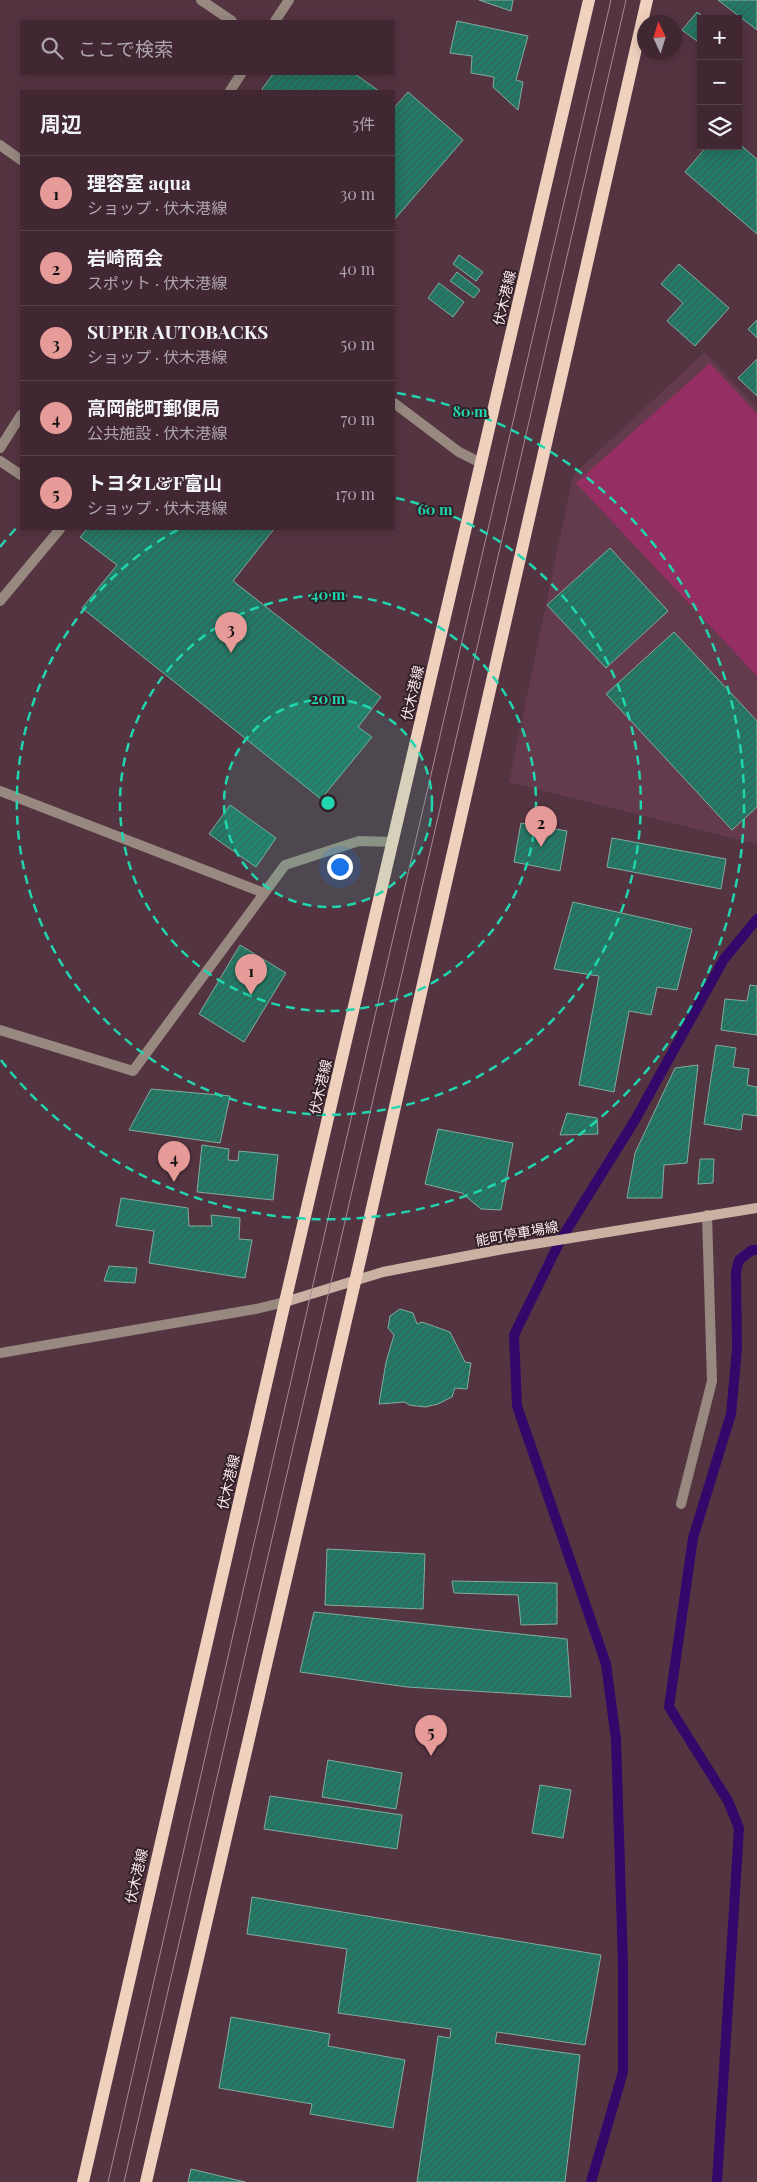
<!DOCTYPE html>
<html lang="ja">
<meta charset="utf-8">
<style>
:root{--surface:#402732;--page:#4b333e;--text:#f1f3f6;--muted:#aea5ac;--line:#59444d;--accent:#e69b98}
body{margin:0;font-family:"Playfair Display","Noto Sans JP",serif;background:var(--page);color:var(--text)}
.controls{position:absolute;right:15px;top:15px;display:grid;overflow:hidden;border-radius:0px;box-shadow:0 2px 12px #0003}
.controls button{width:45px;height:45px;display:grid;place-items:center;padding:0;border:0;border-bottom:1px solid var(--line);background:var(--surface);color:var(--text);font:25px sans-serif}
.compass{position:absolute;left:637px;top:15px;width:45px;height:45px;border-radius:50%;background:var(--surface);box-shadow:0 2px 12px #0003;rotate:356deg}
.you{position:absolute;left:339px;top:866px;width:18px;height:18px;margin:-12px;border:4px solid #fff;border-radius:50%;background:#1a73e8;box-shadow:0 0 0 8px #1a73e833}
.badge{display:grid;place-items:center;width:32px;height:32px;border-radius:50%;background:var(--accent);color:#111;font-size:16px;font-weight:700}
.pin{position:absolute;translate:-50% -41px;filter:drop-shadow(0 1px 2px #0008)}
.pin::after{content:'';position:absolute;top:26px;width:18px;height:15px;background:inherit;clip-path:polygon(0 0,100% 0,50% 100%)}
.list{margin:0;padding:0;list-style:none}
h2{display:flex;justify-content:space-between;align-items:center;height:65px;margin:0;padding:0 20px;font-size:21px}
h2 small{font-size:16px;font-weight:400;color:var(--muted)}
.list li{display:grid;grid-template-columns:32px 1fr auto;gap:15px;align-items:center;box-sizing:border-box;height:75px;padding:0 20px;border-top:1px solid var(--line)}
.list b{display:block;font-size:19px;white-space:nowrap}
.list p{margin:0;font-size:16px;white-space:nowrap;color:var(--muted)}
.list em{font-size:16px;font-style:normal;color:var(--muted)}
.icon{flex:none;width:28px;height:28px;fill:none;stroke:currentColor;stroke-width:2;stroke-linecap:round;stroke-linejoin:round}
.map{position:relative;flex:none;width:757px;height:2182px;overflow:hidden}
.search{position:absolute;background:var(--surface);box-shadow:0 2px 12px #0003;left:20px;top:20px;width:375px;height:55px;display:flex;align-items:center;gap:12px;box-sizing:border-box;padding:0 18px;border-radius:0px;color:var(--muted);font-size:19px}
.panel{position:absolute;background:var(--surface);box-shadow:0 2px 12px #0003;left:20px;top:90px;width:375px;height:440px;border-radius:0px}
.map>svg:first-child{display:block}
.built{fill:#643b4c}
.garden{fill:#952e62}
.lines{fill:none;stroke-linecap:round;stroke-linejoin:round}
.stream{stroke:#32086a;stroke-width:10}
.building{fill:url(#building-hatch);stroke:#81ac9e}
.lane{stroke:#988980;stroke-width:10}
.street{stroke:#988980;stroke-width:10}
.secondary{stroke:#cab2a3;stroke-width:10}
.primary{stroke:#f0d1be;stroke-width:12}
.tram{stroke:#a48994;stroke-width:1}
.ring{fill:none;stroke:#21d5af;stroke-width:2.5;stroke-dasharray:9 6}
.labels{text-anchor:middle;dominant-baseline:central;stroke-width:4;stroke-linejoin:round;paint-order:stroke}
.street-label{font-size:14px;fill:#ffe9f1;stroke:#312127}
.centre{fill:#21d5af;stroke:#312127;stroke-width:2.5}
.ring-label{font-size:15px;text-anchor:middle;font-weight:bold;fill:#21d5af;stroke:#312127;stroke-width:4;stroke-linejoin:round;paint-order:stroke}
</style>
<div class="map">
<svg width="757" height="2182" viewBox="0 0 757 2182">
<defs>
<pattern id="building-hatch" width="6" height="6" patternUnits="userSpaceOnUse" patternTransform="scale(1.25)"><rect width="6" height="6" fill="#227b66"/><path d="M-1 1l2-2M0 6l6-6M5 7l2-2" fill="none" stroke="#376057"/></pattern>
</defs>
<rect width="100%" height="100%" fill="#553442"/>
<path class="built" d="M705,352L757,408V844L509,782L573,475Z"/>
<path class="garden" d="M710,363L757,414V676L576,483Z"/>
<g class="lines">
<path class="stream" d="M591,2182L623,2072V1965L616,1739L606,1664L517,1406L514,1335L561,1239L635,1120L724,959L757,919
M717,2182L739,1828L728,1801L669,1707L693,1538L731,1414L737,1349L736,1272L739,1260L752,1250H757"/>
</g>
<path class="building" d="M479,0H513L511,11Z
M718,0H757V30Z
M697,12L706,19H701V44L682,30Z
M457,21L528,36L516,80L523,82L518,110L493,87L494,77L471,73L472,56L450,53Z
M273,74H355L379,91H264L262,89Z
M408,92L463,140L394,220V108Z
M738,143L757,159V234L685,172L707,146H738Z
M459,255L483,272L476,281L453,264Z
M679,264L729,308L695,346L667,321L683,303L661,284Z
M457,272L480,290L474,298L450,281Z
M439,283L464,302L453,317L428,298Z
M757,320V338L748,329Z
M757,359V396L738,378Z
M87,529H274L233,581L381,697L358,727L372,737L321,799L82,608L117,565L80,537Z
M610,548L668,611L606,668L547,605Z
M674,632L757,721V807L732,830L606,694Z
M230,805L276,838L256,867L209,834Z
M521,823L567,831L560,871L514,862Z
M612,838L726,859L721,889L607,867Z
M573,902L692,929L677,990L657,987L651,1015L629,1011L614,1092L579,1085L599,976L554,969Z
M240,945L286,973L244,1042L199,1014Z
M750,985L757,986V1035L721,1030L725,999L747,1001Z
M716,1045L736,1048L733,1067L749,1069L747,1085L757,1087V1116L743,1114L741,1130L704,1124Z
M698,1065L687,1163L664,1165L662,1198H627L635,1153L675,1068Z
M151,1089L230,1096L220,1143L129,1130Z
M567,1113L597,1118L598,1134L560,1135Z
M438,1129L513,1143L501,1210L481,1209L462,1193L425,1184Z
M202,1145L229,1149L228,1160L238,1161L239,1151L278,1155L273,1200L197,1192Z
M700,1159H714L713,1183L698,1184Z
M121,1198L188,1208L189,1226H212L211,1215L240,1218L239,1239L252,1240L245,1278L149,1263L154,1231L116,1226Z
M109,1266L137,1268L135,1283L104,1281Z
M400,1309L413,1313L417,1324L422,1322L450,1332L465,1362L471,1363L467,1389L455,1388L452,1397L438,1404L425,1407L409,1405L405,1402L379,1404L386,1362L394,1335L388,1328L390,1316Z
M327,1549L425,1554L423,1609L325,1605Z
M452,1581L557,1583V1624L521,1625L518,1595L454,1593Z
M314,1612L567,1639L571,1697L407,1687L300,1672Z
M328,1760L402,1773L396,1809L322,1797Z
M540,1785L571,1790L563,1838L532,1833Z
M270,1796L402,1815L397,1849L264,1829Z
M252,1897L601,1955L585,2045L497,2032L495,2043L580,2055L565,2182H417L438,2036L450,2038L451,2029L338,2013L347,1949L247,1934Z
M231,2017L330,2034L328,2046L405,2060L393,2128L310,2114L312,2104L219,2088Z
M191,2169L245,2182H188Z"/>
<g class="lines">
<path class="lane" d="M681,1504L712,1381L707,1215"/>
<path class="street" d="M201,0L232,21
M275,21L289,0
M230,91L241,74
M0,145L21,160
M394,403L459,452L481,463
M0,448L21,415
M0,461L21,475
M0,601L60,529
M0,791L264,893
M0,1030L133,1071L285,865L359,841L393,842
M0,1353L256,1309L285,1302"/>
<path class="secondary" d="M285,1302L383,1272L503,1249L757,1208"/>
<path class="primary" d="M83,2182L285,1302L589,0
M146,2182L364,1243L647,0"/>
<path class="tram" d="M108,2182L341,1162L611,0
M124,2182L626,0"/>
</g>
<circle cx="328" cy="803" r="104" fill="#21d5af" fill-opacity=".12"/>
<g class="ring">
<circle cx="328" cy="803" r="104"/>
<circle cx="328" cy="803" r="208"/>
<path d="M396 498A312 312 0 1 1 179 529"/>
<path d="M0 547A416 416 0 0 1 19 525M397 393A416 416 0 1 1 0 1059"/>
</g>
<g class="labels">
<g class="street-label">
<text transform="translate(504 298) rotate(-77)">伏木港線</text>
<text transform="translate(412 693) rotate(-77)">伏木港線</text>
<text transform="translate(320 1087) rotate(-77)">伏木港線</text>
<text transform="translate(517 1233) rotate(-10)">能町停車場線</text>
<text transform="translate(228 1482) rotate(-77)">伏木港線</text>
<text transform="translate(136 1876) rotate(-77)">伏木港線</text>
</g>
</g>
<circle cx="328" cy="803" r="8" class="centre"/>
<g class="ring-label">
<text x="470" y="417">80 m</text>
<text x="435" y="515">60 m</text>
<text x="328" y="600">40 m</text>
<text x="328" y="704">20 m</text>
</g>
</svg>
<div class="controls">
<button>+</button>
<button>−</button>
<button><svg class="icon" aria-label="layers" viewBox="0 0 24 24"><path d="M12 4l9 5-9 5-9-5zM3 14l9 5 9-5"/></svg></button>
</div>
<svg class="compass" viewBox="-18 -18 36 36"><path d="M0-13l5 13h-10z" fill="#e53935"/><path d="M0 13l5-13h-10z" fill="#aea5ac"/></svg>
<div class="you"></div>
<div class="pin badge" style="left:251px;top:995px">1</div>
<div class="pin badge" style="left:541px;top:847px">2</div>
<div class="pin badge" style="left:231px;top:653px">3</div>
<div class="pin badge" style="left:174px;top:1182px">4</div>
<div class="pin badge" style="left:431px;top:1756px">5</div>
<div class="search"><svg class="icon" aria-label="search" viewBox="0 0 24 24"><circle cx="10" cy="10" r="6"/><path d="M15 15l6 6"/></svg>ここで検索</div>
<section class="panel">
<h2>周辺<small>5件</small></h2>
<ul class="list">
<li><span class="badge">1</span><div><b>理容室 aqua</b><p>ショップ · 伏木港線</p></div><em>30 m</em></li>
<li><span class="badge">2</span><div><b>岩崎商会</b><p>スポット · 伏木港線</p></div><em>40 m</em></li>
<li><span class="badge">3</span><div><b>SUPER AUTOBACKS</b><p>ショップ · 伏木港線</p></div><em>50 m</em></li>
<li><span class="badge">4</span><div><b>高岡能町郵便局</b><p>公共施設 · 伏木港線</p></div><em>70 m</em></li>
<li><span class="badge">5</span><div><b>トヨタL&amp;F富山</b><p>ショップ · 伏木港線</p></div><em>170 m</em></li>
</ul>
</section>
</div>
